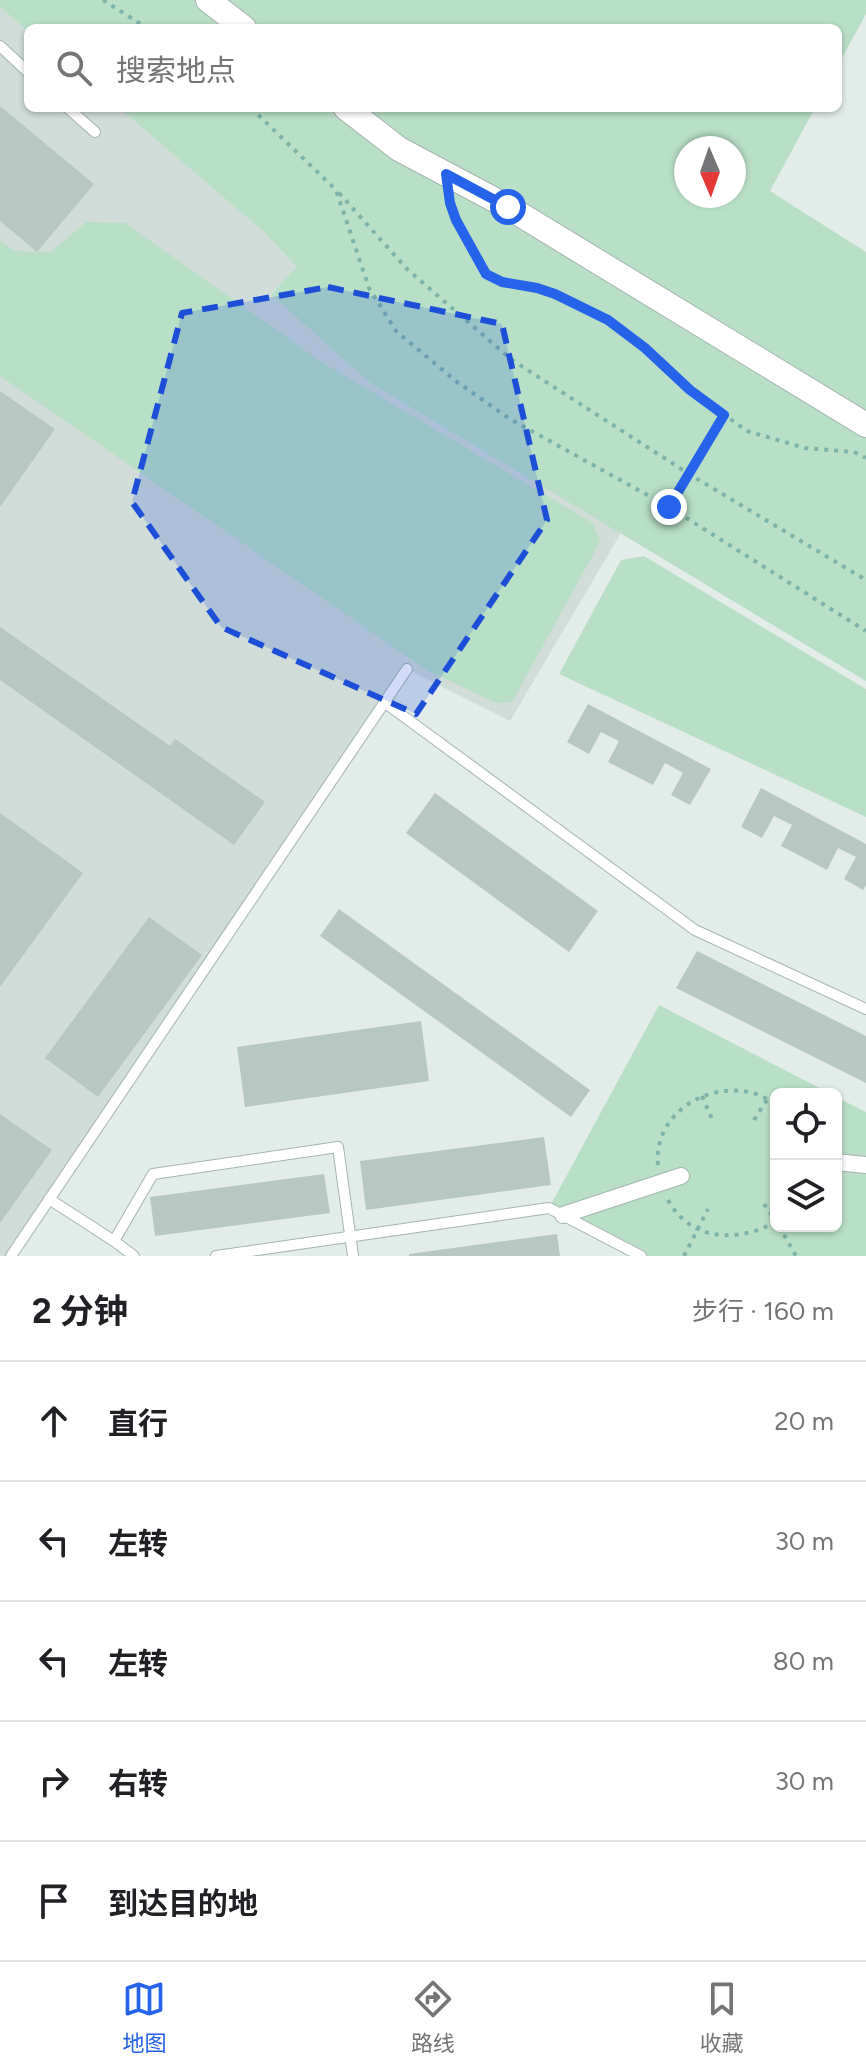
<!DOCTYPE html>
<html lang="zh">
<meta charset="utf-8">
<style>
:root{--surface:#fff;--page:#f2f2f2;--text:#202124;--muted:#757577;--line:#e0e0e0;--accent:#2563eb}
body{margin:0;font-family:Figtree,"Noto Sans SC",sans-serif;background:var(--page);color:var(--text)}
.controls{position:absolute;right:24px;bottom:24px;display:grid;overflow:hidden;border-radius:12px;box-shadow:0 2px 6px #0004}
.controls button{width:72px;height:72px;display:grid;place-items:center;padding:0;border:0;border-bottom:2px solid var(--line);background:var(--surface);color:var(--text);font:40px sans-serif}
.compass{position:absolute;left:674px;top:136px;width:72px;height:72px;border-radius:50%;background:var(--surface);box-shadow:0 2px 6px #0004;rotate:178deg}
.stop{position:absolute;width:24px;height:24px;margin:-18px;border:6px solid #2563eb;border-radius:50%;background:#fff}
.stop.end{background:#2563eb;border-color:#fff;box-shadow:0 2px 8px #0008}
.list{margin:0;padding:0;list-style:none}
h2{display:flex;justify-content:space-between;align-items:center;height:104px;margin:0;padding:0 32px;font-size:34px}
h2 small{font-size:26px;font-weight:400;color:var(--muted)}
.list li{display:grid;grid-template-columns:52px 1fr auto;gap:24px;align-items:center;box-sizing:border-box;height:120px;padding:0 32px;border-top:2px solid var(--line)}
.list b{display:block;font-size:30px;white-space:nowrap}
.list em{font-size:26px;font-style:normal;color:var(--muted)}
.icon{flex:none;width:44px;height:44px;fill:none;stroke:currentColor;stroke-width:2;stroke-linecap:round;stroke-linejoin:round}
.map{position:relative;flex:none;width:866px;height:1256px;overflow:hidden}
.search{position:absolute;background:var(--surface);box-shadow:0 2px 6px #0004;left:24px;right:24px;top:24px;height:88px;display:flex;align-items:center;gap:20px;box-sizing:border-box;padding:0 28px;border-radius:12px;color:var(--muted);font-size:30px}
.sheet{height:704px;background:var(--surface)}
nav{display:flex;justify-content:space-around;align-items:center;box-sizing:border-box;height:112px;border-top:2px solid var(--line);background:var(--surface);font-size:22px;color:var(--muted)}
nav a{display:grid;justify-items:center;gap:4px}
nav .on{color:var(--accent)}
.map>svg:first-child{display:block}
.built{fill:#d0ddd8}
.green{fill:#b9e0c7;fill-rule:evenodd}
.building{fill:#b7c8c2}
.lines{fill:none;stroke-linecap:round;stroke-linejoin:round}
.service-casing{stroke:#a4b5b1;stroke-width:12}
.pedestrian-casing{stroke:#a4b5b1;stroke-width:18}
.tertiary-casing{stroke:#a4b5b1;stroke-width:26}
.path{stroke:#80b3a8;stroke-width:4;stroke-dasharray:4 6;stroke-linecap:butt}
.service{stroke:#fff;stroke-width:10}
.pedestrian{stroke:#fff;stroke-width:16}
.tertiary{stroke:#fff;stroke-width:24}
.route{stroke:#2563eb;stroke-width:10}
.marked{fill:#1d4ed8;fill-opacity:0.2;stroke:#1d4ed8;stroke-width:6;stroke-dasharray:16 10;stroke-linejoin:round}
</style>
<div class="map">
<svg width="866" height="1256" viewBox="0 0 866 1256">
<rect width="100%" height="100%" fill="#e2ede9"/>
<path class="built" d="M0,7L28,31V108H119L264,232L298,267L271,293L369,382L621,533L510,721L407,669L12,1256H0Z"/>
<path class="green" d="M0,0H866V14L838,65V28H28V31L0,7Z
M119,108H815L770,191L866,252V681L369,382L271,294L297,267L264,232ZM686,148H734V196H686Z
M86,222L125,223L326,365L593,523L600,542L512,702L496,703L427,670L0,376V240L14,251L51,252Z
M644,556L866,689V817L559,674L621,560Z
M659,1005L831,1094H776V1226H836V1097L866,1112V1256H641L549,1208Z"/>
<path class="building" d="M0,106L94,184L37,252L0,221Z
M0,391L55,429L0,507Z
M0,627L170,746L175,739L265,802L234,845L0,680Z
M588,704L711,769L690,805L671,795L683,773L665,763L653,785L608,762L619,741L601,732L589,754L567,742Z
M761,788L866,844V885L863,890L844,879L856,857L838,848L827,870L781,846L792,825L774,816L762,838L741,827Z
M435,793L598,911L569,952L406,833Z
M0,813L83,873L0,987Z
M339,909L590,1090L571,1117L320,936Z
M149,917L202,955L98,1097L45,1058Z
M697,951L866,1036V1083L676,988Z
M421,1021L429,1081L245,1107L237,1047Z
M0,1114L52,1150L0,1223Z
M544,1137L551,1185L366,1210L360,1161Z
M324,1174L330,1213L155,1236L150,1197Z
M557,1234L560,1256H409V1254Z"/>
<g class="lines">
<defs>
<path id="service" d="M0,46L28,72
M68,108L95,132
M384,702L695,930L866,1009
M49,1199L114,1241L153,1174L338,1147L353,1256
M114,1241L134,1256
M11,1256L407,669
M216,1256L549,1208L641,1256"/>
<path id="pedestrian" d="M836,1162L866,1165
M563,1215L681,1176"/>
<path id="tertiary" d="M208,0L244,28
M346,108L399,149L508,207L866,425"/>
</defs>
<use href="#service" class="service-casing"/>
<use href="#pedestrian" class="pedestrian-casing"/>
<use href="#tertiary" class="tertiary-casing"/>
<path class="path" d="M103,0L147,28
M251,108L336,190L369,288L396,331L457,382L510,419L669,507L724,415
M339,193L407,269L512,360L689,474L866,580
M450,202L466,241L486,274L502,282L537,288L555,294L608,320L645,348L690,390L747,431L805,448L854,452L866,458
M669,507L866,631
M702,1096L712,1119
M754,1120L768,1098
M658,1165C652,1104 731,1069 776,1105
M668,1200C692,1243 738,1242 776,1222
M764,1204L776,1221
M779,1226L796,1256
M684,1256L708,1209"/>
<use href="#service" class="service"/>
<use href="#pedestrian" class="pedestrian"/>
<use href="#tertiary" class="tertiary"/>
</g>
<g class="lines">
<path class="route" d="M508,207L446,174L450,203L456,220L486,274L502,282L537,288L555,294L608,320L645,348L690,390L724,415L669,507"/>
</g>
<path class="marked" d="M328,287L502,324L547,520L416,714L221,627L132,502L182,313Z"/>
</svg>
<div class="controls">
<button><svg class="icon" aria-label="locate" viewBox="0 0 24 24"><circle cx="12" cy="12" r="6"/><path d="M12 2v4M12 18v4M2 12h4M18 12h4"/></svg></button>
<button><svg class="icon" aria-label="layers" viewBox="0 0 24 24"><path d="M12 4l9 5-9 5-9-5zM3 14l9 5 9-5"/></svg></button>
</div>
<svg class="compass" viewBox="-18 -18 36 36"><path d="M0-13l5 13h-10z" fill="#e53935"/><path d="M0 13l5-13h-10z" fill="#757577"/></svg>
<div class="stop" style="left:508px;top:207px"></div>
<div class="stop end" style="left:669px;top:507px"></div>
<div class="search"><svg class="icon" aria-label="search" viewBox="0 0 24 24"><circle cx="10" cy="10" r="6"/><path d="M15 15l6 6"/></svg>搜索地点</div>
</div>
<section class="sheet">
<h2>2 分钟<small>步行 · 160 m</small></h2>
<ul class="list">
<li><svg class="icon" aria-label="ahead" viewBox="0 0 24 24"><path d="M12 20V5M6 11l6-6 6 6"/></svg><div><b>直行</b></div><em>20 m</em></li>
<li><svg class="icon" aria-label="left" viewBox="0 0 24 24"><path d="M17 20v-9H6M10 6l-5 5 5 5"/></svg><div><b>左转</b></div><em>30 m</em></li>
<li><svg class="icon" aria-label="left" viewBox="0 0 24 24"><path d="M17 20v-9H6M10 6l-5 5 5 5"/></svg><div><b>左转</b></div><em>80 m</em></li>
<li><svg class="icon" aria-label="right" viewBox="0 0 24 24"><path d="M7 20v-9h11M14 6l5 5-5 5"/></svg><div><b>右转</b></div><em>30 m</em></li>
<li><svg class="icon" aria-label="arrive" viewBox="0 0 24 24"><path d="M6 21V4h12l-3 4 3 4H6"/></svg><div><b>到达目的地</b></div></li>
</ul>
</section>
<nav>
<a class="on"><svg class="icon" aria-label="map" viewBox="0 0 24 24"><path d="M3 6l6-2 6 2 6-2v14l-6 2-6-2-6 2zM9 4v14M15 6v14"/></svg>地图</a>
<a><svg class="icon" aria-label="directions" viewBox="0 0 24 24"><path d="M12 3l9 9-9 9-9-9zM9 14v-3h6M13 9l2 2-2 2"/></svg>路线</a>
<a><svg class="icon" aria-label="saved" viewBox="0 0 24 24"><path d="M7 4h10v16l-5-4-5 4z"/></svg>收藏</a>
</nav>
